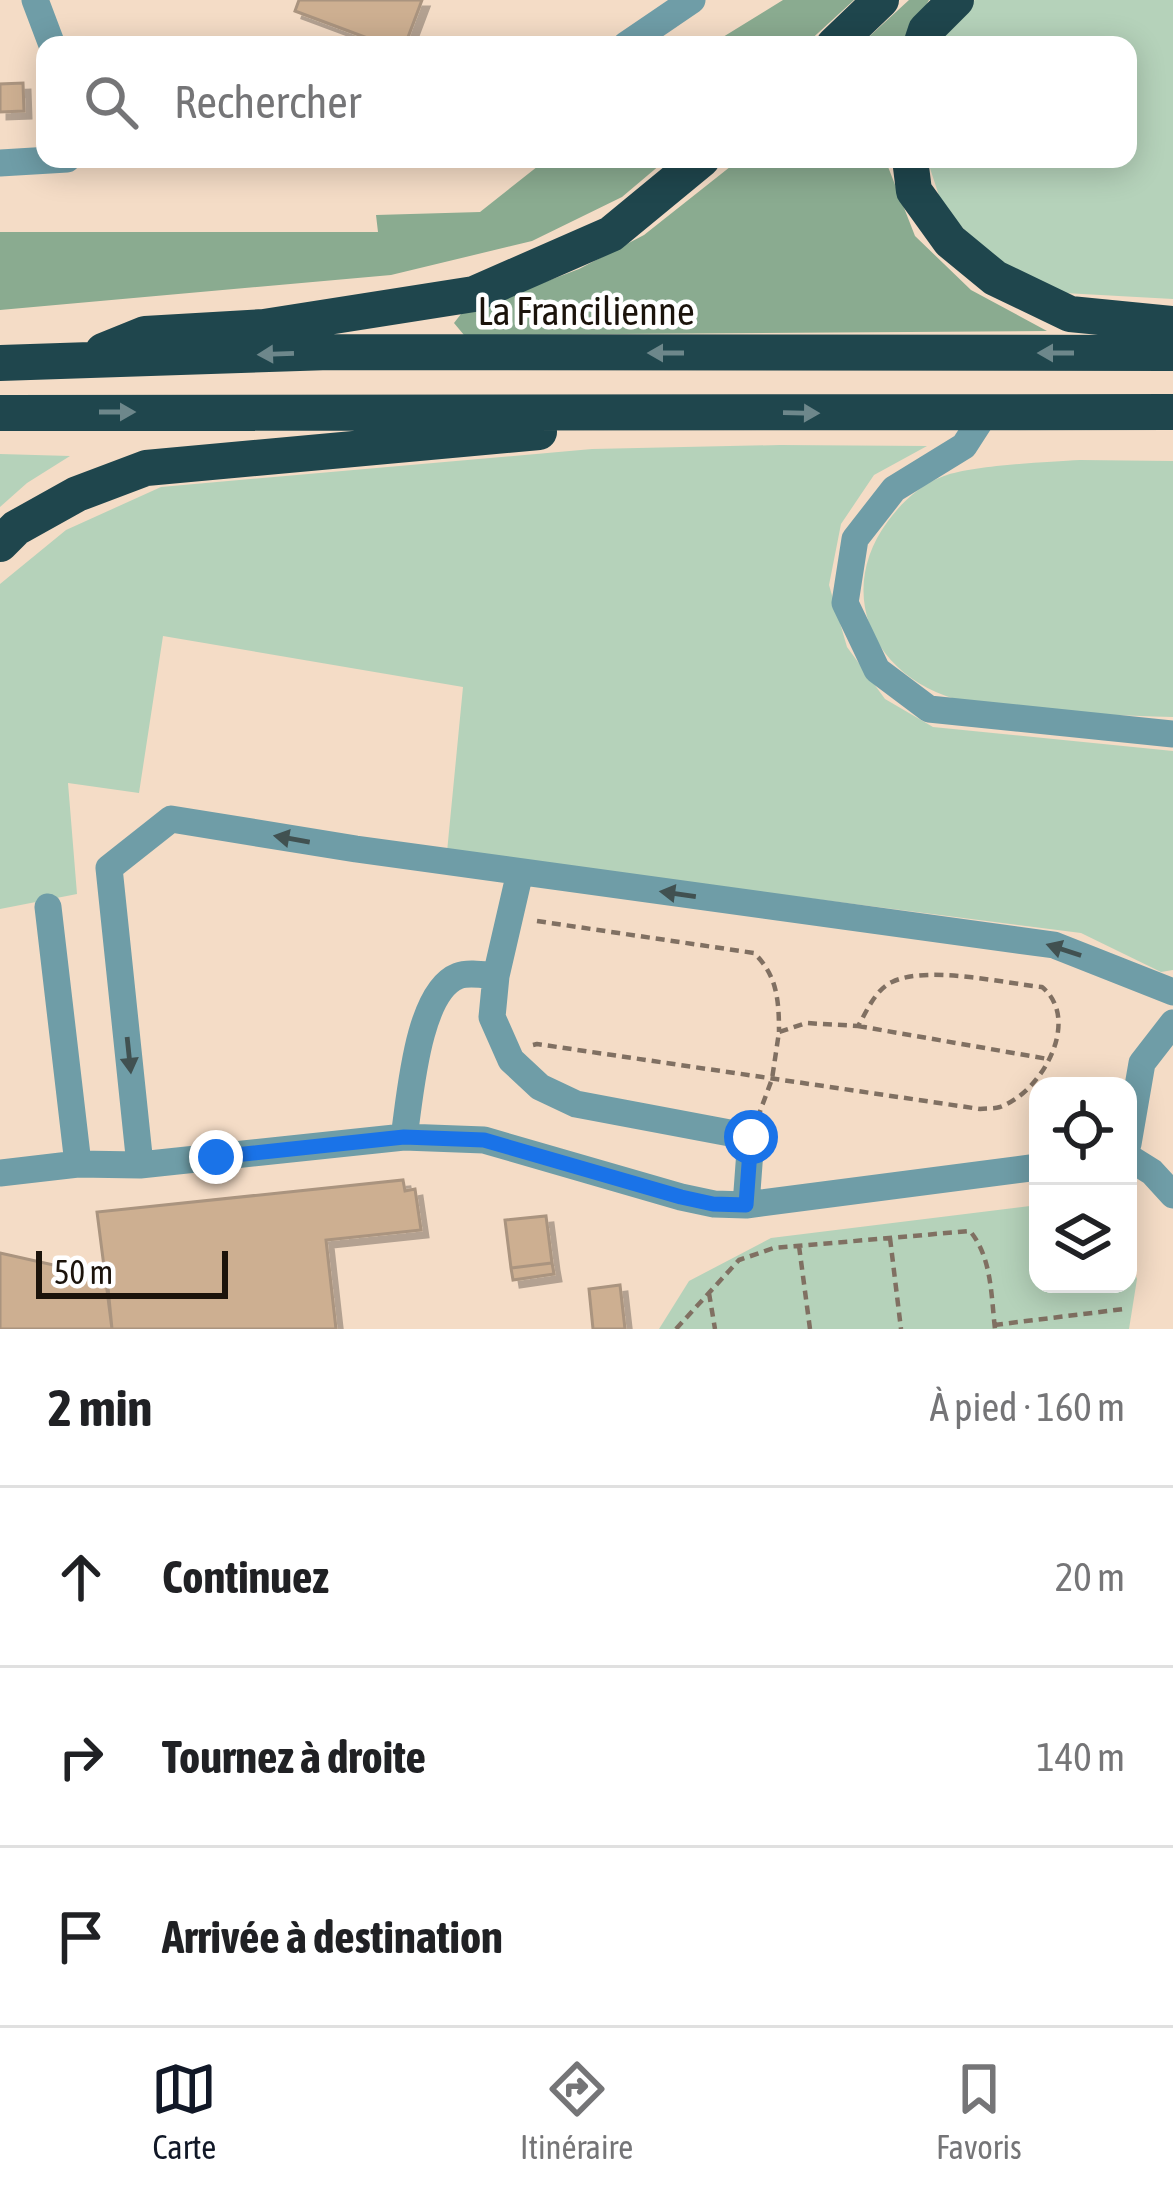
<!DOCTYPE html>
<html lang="fr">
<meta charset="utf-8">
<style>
:root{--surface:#fff;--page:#f2f2f2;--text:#202124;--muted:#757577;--line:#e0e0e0;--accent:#111827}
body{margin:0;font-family:"Asap Condensed",sans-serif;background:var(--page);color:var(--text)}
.controls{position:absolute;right:36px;bottom:36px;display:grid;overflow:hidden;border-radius:24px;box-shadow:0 6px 30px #0003}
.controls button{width:108px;height:108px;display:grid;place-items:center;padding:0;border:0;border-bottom:3px solid var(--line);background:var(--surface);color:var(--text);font:60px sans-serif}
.scale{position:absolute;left:36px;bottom:30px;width:192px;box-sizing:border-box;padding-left:12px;border:6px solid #1b130b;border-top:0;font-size:33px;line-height:42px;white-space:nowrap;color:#1b130b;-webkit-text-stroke:9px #fff;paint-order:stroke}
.stop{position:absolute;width:36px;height:36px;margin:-27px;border:9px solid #1a73e8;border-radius:50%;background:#fff}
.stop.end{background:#1a73e8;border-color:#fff;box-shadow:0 3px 12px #0008}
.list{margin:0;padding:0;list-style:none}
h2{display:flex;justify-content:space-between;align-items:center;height:156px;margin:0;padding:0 48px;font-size:51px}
h2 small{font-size:39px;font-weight:400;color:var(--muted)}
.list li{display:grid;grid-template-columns:78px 1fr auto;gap:36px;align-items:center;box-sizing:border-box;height:180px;padding:0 48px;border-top:3px solid var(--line)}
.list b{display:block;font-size:45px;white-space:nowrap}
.list em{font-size:39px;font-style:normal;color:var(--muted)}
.icon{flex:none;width:66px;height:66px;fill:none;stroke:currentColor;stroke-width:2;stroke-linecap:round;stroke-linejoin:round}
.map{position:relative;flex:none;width:1173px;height:1329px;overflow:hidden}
.search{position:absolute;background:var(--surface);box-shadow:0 6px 30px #0003;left:36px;right:36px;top:36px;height:132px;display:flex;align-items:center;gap:30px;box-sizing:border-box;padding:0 42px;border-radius:24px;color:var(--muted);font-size:45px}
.sheet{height:696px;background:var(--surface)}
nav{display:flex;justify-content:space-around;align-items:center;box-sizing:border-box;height:168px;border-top:3px solid var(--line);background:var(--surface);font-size:33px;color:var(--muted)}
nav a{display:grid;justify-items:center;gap:6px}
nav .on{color:var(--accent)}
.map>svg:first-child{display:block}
.green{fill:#b5d2ba}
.forest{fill:#8aab90}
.building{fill:#cdaf91;stroke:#aa947f;stroke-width:3;filter:url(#shadow)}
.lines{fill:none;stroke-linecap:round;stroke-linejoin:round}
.path{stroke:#807062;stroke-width:4.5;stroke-dasharray:9 6;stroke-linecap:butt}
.minor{stroke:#6f9da7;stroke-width:27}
.highway{stroke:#1f464d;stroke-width:36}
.oneway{fill:#6d878b}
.oneway2{fill:#415151}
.route{stroke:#1a73e8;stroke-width:15}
.labels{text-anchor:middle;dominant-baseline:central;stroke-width:9;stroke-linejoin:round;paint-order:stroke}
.street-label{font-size:39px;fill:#1b130b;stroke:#fff}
</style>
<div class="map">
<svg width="1173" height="1329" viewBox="0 0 1173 1329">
<defs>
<filter id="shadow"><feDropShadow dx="7" dy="7" stdDeviation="0" flood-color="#0004"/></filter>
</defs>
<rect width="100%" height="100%" fill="#f4dcc6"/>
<path class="green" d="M975,0H1173V299L1064,293L992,260L942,205L927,159H1128V45H938L947,25Z
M780,445L927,446L874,475L841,524L829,585L847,647L885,699L933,727L1173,751V970L1161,972L1081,933L447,852L463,687L163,636L139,793L68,783L77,894L0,909V584L66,530L161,487L592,449Z
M0,454L70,456L27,483L0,507Z
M1080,460L1173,461V717C1121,716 1070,713 1018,707C995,705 968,704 946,696C868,668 838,588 888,521C902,502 921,484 944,476C973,465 1047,462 1080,460Z
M1038,1205V1284H1128V1254L1137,1279L1129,1329H659L689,1281L771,1238Z"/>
<path class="forest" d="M783,0H854L805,45H710Z
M909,0H929L904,45H860Z
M547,159H667L622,197L532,241L391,275L0,310V232H378L376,215L480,212Z
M740,159H885L915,236L971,290L1047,331L464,335L454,323L461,314L579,269L644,235Z"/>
<path class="building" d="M299,0H422L405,45H386L295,11Z
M23,83L24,111L0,112V84Z
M403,1180L405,1191L415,1189L421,1230L326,1240L336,1329H112L97,1212Z
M546,1216L552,1263L511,1268L505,1220Z
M0,1253L107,1277L112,1329H0Z
M552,1263L554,1274L513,1280L511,1268Z
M620,1285L625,1329H593L589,1289Z"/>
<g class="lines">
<path class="path" d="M537,921L754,953C777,975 779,1000 779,1032
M858,1026L1048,1059
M533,1045L537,1044L980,1109C986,1108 993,1109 1000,1107C1042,1092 1082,1020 1042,987C1003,983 927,965 892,982C875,990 867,1011 858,1026L806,1023L779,1032L772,1079L759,1114
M890,1238L901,1329
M799,1246L810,1329
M709,1293L715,1329
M994,1325L1124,1309
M676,1329L739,1260L774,1248L970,1231C992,1258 991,1295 995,1329"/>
<path class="minor" d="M35,0L52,45
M626,45L692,0
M0,163L67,159
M984,415L964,446L894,489L855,539L845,603L877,670L929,709L1173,734
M48,907L78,1164
M496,976L520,872
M404,1137C410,1099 417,992 458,976C468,972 485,975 496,976L492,1017L511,1060L540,1087L576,1104L751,1137L746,1205
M1128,1144L1142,1063L1173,1023
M1128,1157L1152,1172L1173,1195
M140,1165L109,868L171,819L356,849L1054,945L1173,992
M0,1173L78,1164L140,1165L404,1137L484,1140L681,1197L714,1204L746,1205L1038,1167"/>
<path class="highway" d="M834,45L881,0
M921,45L926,30L956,0
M910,159L914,191L950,241L995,278L1070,314L1173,324
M103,351L145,334L264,327L474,294L611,234L702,159
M0,363L330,352L1173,353
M0,413L1173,412
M0,544L16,528L77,494L146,468L539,432"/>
</g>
<defs><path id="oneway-solid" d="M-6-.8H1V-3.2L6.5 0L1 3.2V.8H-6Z" transform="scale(3)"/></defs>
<g class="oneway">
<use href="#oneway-solid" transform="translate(666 353) rotate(-180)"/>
<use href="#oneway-solid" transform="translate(1056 353) rotate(180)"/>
<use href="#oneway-solid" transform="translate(276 354) rotate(178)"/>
<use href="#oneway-solid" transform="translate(117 412)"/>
<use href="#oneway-solid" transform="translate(801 413) rotate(1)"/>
</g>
<g class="oneway2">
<use href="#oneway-solid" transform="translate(292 839) rotate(-170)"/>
<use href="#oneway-solid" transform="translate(678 894) rotate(-172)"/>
<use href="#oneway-solid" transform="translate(1064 950) rotate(-162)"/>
<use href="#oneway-solid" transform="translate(129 1055) rotate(84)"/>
</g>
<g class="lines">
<path class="route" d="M216,1157L404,1137L484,1140L681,1197L713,1204L746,1205L751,1137"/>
</g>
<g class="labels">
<g class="street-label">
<text x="586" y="311">La Francilienne</text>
</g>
</g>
</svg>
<div class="controls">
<button><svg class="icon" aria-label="locate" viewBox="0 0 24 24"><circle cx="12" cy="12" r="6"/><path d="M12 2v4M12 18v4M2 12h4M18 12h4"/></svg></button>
<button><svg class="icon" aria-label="layers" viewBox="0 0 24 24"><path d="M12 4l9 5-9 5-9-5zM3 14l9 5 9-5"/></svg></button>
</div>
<div class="scale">50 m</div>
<div class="stop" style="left:751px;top:1137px"></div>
<div class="stop end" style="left:216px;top:1157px"></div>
<div class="search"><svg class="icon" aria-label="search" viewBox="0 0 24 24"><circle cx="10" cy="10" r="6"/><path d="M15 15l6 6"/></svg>Rechercher</div>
</div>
<section class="sheet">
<h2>2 min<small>À pied · 160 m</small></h2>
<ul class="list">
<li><svg class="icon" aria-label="ahead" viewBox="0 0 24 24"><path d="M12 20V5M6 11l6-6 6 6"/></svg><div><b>Continuez</b></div><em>20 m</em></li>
<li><svg class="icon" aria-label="right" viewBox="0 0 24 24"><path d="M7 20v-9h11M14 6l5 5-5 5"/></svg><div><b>Tournez à droite</b></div><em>140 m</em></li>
<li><svg class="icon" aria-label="arrive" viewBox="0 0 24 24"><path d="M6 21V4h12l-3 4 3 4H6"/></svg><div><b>Arrivée à destination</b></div></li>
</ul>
</section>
<nav>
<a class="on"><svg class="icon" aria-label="map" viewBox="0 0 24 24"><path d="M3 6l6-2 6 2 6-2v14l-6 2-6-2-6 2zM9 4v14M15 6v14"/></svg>Carte</a>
<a><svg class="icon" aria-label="directions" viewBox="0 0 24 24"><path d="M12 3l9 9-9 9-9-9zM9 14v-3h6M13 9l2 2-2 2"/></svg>Itinéraire</a>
<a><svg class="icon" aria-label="saved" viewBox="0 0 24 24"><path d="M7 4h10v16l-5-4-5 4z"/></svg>Favoris</a>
</nav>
